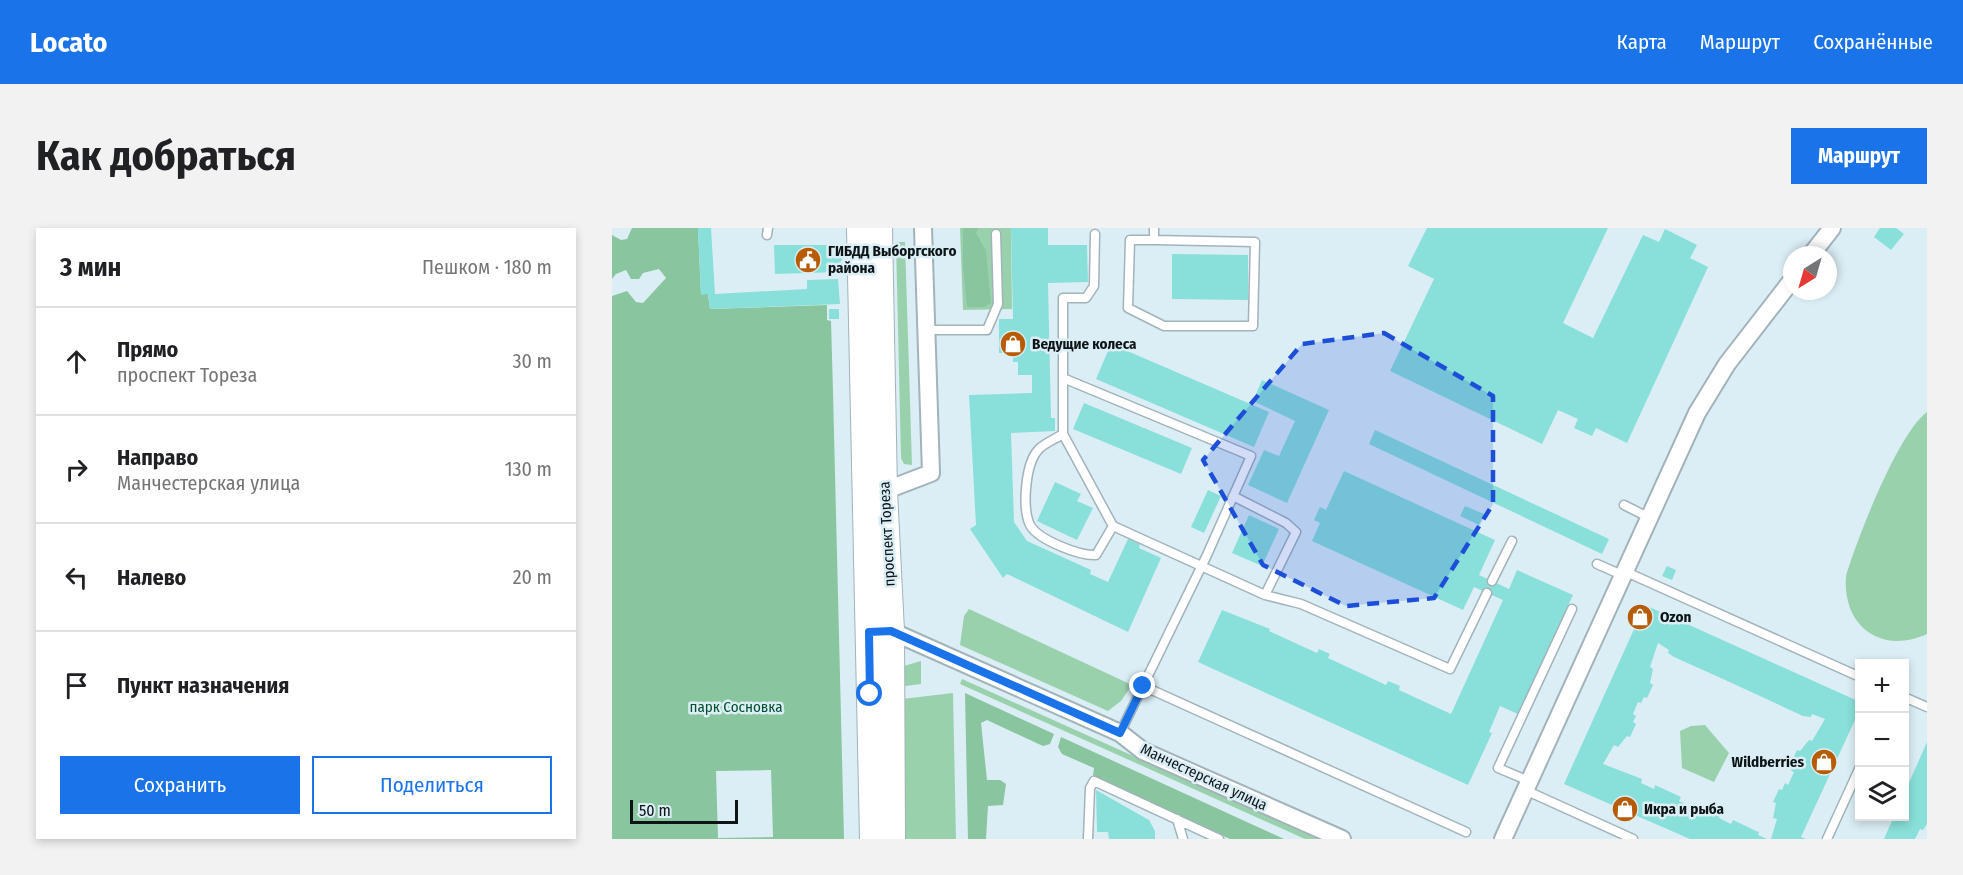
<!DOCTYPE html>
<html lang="ru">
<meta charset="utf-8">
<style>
:root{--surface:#fff;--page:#f2f2f2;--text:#202124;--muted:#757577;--line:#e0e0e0;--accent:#1a73e8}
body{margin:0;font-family:"Fira Sans Condensed",sans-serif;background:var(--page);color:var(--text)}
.controls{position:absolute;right:18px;bottom:18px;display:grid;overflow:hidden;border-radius:0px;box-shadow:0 3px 9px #0003}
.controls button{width:54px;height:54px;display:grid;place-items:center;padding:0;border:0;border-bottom:2px solid var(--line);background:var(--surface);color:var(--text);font:30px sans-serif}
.compass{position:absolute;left:1171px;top:18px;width:54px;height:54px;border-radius:50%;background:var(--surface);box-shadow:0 3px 9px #0003;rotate:217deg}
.scale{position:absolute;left:18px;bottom:15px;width:108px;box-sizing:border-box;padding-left:6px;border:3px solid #0d1416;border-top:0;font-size:16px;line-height:21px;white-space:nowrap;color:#0d1416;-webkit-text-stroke:4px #dbeef5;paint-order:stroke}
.stop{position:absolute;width:18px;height:18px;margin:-14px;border:4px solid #1a73e8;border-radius:50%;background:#fff}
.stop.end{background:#1a73e8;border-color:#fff;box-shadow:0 2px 6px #0008}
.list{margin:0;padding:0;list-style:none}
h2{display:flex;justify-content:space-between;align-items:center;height:78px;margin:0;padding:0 24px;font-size:26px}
h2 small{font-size:20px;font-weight:400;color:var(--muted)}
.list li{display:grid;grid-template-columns:39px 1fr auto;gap:18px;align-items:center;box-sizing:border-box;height:108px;padding:0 24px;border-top:2px solid var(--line)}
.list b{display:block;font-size:22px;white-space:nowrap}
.list p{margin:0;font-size:20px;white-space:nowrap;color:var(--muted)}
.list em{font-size:20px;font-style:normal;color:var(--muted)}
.actions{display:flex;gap:12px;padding:18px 24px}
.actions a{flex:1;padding:14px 0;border:2px solid var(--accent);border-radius:0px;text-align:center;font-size:21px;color:var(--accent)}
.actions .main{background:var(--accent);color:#fff}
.icon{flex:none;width:33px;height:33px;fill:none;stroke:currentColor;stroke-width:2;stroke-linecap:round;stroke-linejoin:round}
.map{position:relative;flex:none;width:1315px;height:611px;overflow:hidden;border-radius:0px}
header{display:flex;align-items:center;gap:36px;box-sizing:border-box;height:84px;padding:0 30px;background:var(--accent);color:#fff}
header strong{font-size:28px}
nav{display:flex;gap:33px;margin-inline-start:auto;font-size:21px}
.intro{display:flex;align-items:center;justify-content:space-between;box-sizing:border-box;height:144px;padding:0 36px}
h1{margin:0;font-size:42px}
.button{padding:15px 27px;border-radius:0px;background:var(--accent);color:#fff;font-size:21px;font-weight:700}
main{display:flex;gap:36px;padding:0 36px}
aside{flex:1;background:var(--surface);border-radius:0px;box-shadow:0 3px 9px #0003}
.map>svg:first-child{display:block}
.green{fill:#9ad1ad}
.forest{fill:#89c59e;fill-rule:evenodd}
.building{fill:#89dfd9}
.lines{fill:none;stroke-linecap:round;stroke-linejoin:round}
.lane-casing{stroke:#a2b3ba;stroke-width:11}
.street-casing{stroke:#a2b3ba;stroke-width:20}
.primary-casing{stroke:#a2b3ba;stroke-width:28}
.lane{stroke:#fff;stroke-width:8}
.street{stroke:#fff;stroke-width:16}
.primary{stroke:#fff;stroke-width:26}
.route{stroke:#1a73e8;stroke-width:8}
.marked{fill:#1d4ed8;fill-opacity:0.2;stroke:#1d4ed8;stroke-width:4.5;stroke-dasharray:12 8;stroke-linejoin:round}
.labels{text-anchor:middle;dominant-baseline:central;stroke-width:5;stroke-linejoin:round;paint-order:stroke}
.poi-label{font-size:15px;font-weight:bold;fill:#0d1416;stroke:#dbeef5;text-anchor:start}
.street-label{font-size:15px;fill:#0d1416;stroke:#dbeef5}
.park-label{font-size:15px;fill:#024f2b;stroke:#dbeef5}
</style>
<header>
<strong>Locato</strong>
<nav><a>Карта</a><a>Маршрут</a><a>Сохранённые</a></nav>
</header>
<div class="intro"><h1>Как добраться</h1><a class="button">Маршрут</a></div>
<main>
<aside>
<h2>3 мин<small>Пешком · 180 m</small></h2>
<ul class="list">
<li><svg class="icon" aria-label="ahead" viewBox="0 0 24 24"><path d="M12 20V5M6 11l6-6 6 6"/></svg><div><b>Прямо</b><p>проспект Тореза</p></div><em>30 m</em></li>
<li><svg class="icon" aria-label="right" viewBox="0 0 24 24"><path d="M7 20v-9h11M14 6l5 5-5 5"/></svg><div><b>Направо</b><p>Манчестерская улица</p></div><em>130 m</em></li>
<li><svg class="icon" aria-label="left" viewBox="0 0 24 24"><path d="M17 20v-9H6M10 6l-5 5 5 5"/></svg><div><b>Налево</b></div><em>20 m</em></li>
<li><svg class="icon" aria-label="arrive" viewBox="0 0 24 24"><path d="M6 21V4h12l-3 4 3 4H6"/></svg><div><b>Пункт назначения</b></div></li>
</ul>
<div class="actions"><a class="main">Сохранить</a><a>Поделиться</a></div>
</aside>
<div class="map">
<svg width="1315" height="611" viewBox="0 0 1315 611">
<rect width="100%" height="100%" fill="#dbeef5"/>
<path class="green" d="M348,0H399L400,81L351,82Z
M284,14H293L300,237L292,236L289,230Z
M1315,184V406C1269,427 1230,398 1234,348C1245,311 1286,205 1315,184Z
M357,381L520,457L509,473L496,483L348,417L352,388Z
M309,433V456L286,459L292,438Z
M350,451L706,611H693L348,456Z
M341,465L344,611H294L290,471Z
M1093,497L1117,525L1102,554L1070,540L1068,503L1079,498Z"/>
<path class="forest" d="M20,0H86L89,66H96L98,81L215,77V92L219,93L221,164L232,611H0V68L15,63L24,74L31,75L54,50L47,41L31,45L27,51H19L14,42L4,46L0,51V7L9,12L15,11ZM159,542L161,609L106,610L104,543Z
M351,0H366L364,5L374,23L379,75L372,79H355L351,38Z
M353,465L442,506L438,516L431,518L375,492L369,495L375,552H388L394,556L391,577L376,578L374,611H356Z
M449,509L672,611H618L481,548L482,540L450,526L446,519Z"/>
<path class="building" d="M86,0H99L103,66L195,61V52L226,51L228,76L98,81L96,66L89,67Z
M399,0H436V17H475L476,54L436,55L439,190H443V203L399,205L402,294L415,313L479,342L478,346L496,354L516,311L528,316L527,320L549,330L516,404L395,346L391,350L358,301L364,297L357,167L420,165V147H406V134H401V125H387V91H401Z
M815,0H996L951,95L981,110L1031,7L1047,14L1053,1L1085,17L1078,30L1096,39L1015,215L984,200L980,208L962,200L966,191L946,182L930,216L778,143L822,51L796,38Z
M1268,0H1284L1292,6L1279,22L1262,9Z
M162,17H226V25L231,30L227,36V44L163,46Z
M560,26L636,27V72L560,71Z
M217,81H227V91H217Z
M499,116L657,184L642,219L484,151Z
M650,152L717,182L675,275L636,257L652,222L667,228L683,193L641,173Z
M472,175L580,220L569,246L461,201Z
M763,202L997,311L990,326L757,216Z
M732,243L883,312L867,347L897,361L905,342L961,367L906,486L888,478L877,504L880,505L856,557L586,434L610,382L658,401L657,403L705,425L707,421L718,426L716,430L774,457L776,453L788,458L787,462L839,486L891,372L862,359L851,382L700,313L708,295L702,292L708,279L714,282Z
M443,254L469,266L465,273L481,280L465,312L425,293Z
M596,262L609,268L592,305L579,299Z
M853,278L872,286L867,297L848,288Z
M637,287L667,301L650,338L620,325Z
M1055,338L1064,342L1060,352L1050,348Z
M1033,377L1248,474V481L1189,609L1194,611H1159L1165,591L1161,590L1164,575L1161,574L1167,561L1170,562L1173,555L1176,557L1182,544L1179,543L1182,536L1179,535L1185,522L1188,523L1197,512L1200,513L1213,491L1200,486L1199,489L1191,488L1111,451L1062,429L1056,425L1057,422L1046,415L1038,439L1041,441L1038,455L1041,457L1035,470L1032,469L1029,475L1026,474L1021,486L1024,488L1021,494L1024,496L1018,509L1015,508L1006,519L1002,517L991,536L1030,551L1029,555L1042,561L1043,557L1069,569L1067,573L1080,579L1082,575L1108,587L1107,590L1119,596L1121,592L1144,603L1147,604L1146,607L1155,611H1078L952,556Z
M1315,514V596L1311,602L1308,601L1303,611H1272L1282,588H1292V566Z
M484,562L537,592L543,603V611H497L496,604H485Z"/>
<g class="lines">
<defs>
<path id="lane" d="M542,0V12L643,14L641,98H552L516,80L518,12H542
M483,6L482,58L474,70H451V206L501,298L653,367L689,376L838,441L875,365
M155,7L156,0
M314,102H375L386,76L384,6
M451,150L639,228L595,327L508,505
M451,206C443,211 433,215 427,221C413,235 410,280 418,297C426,312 468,328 484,327L501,298
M621,268L674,295L684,304L653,367
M1012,277L1036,289
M985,336L1010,347
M1012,343L1248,449
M880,353L900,313
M531,458L854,604
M1292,469L1315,479
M917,553L886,540L960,381
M913,562L1021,611
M565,591L571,611
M476,611L478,560L482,553L607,611
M1215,611L1248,539"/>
<path id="street" d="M1199,27L1220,0
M272,263L319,245L311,0
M273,403H279L508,505L531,523L730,611
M891,611L1085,185L1115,136L1180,52"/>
<path id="primary" d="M248,0L261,611
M267,0L272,263L279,403L280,611"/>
</defs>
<use href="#lane" class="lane-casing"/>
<use href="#street" class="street-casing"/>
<use href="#primary" class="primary-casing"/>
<use href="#lane" class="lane"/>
<use href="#street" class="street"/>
<use href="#primary" class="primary"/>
</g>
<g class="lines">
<path class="route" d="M258,466L257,404L279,403L508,505L531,458"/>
</g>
<path class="marked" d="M772,105L881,168V276L822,370L734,378L651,337L591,232L690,116Z"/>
<defs>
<symbol id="civic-disc" viewBox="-11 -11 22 22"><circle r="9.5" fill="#b75b05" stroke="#dbeef5"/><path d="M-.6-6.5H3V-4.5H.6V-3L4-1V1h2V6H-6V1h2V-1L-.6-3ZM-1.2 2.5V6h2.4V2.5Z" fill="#fff"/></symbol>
<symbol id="shop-disc" viewBox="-11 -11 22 22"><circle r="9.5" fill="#b75b05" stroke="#dbeef5"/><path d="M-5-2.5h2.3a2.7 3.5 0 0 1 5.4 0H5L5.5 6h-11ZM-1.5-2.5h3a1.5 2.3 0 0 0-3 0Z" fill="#fff"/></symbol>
</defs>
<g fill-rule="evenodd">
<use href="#civic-disc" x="181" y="17" width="30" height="30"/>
<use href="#shop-disc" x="386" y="101" width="30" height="30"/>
<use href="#shop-disc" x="1013" y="374" width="30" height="30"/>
<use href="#shop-disc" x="1197" y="519" width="30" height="30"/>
<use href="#shop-disc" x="998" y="566" width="30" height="30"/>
</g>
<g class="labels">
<g class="poi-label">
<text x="216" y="23">ГИБДД Выборгского<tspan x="216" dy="17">района</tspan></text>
<text x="420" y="116">Ведущие колеса</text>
<text x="1048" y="389">Ozon</text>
<text x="1192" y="534" text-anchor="end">Wildberries</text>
<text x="1032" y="581">Икра и рыба</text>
</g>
<g class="street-label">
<text transform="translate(275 306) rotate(-93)">проспект Тореза</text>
<text transform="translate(592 549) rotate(25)">Манчестерская улица</text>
</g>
<g class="park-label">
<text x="124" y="479">парк Сосновка</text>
</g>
</g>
</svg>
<div class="controls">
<button>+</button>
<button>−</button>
<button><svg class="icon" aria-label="layers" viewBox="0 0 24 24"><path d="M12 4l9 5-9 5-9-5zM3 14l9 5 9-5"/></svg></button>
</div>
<svg class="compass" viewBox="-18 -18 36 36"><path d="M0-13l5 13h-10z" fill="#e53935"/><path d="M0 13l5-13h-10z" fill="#757577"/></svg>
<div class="scale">50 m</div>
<div class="stop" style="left:258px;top:466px"></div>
<div class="stop end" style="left:531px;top:458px"></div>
</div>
</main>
